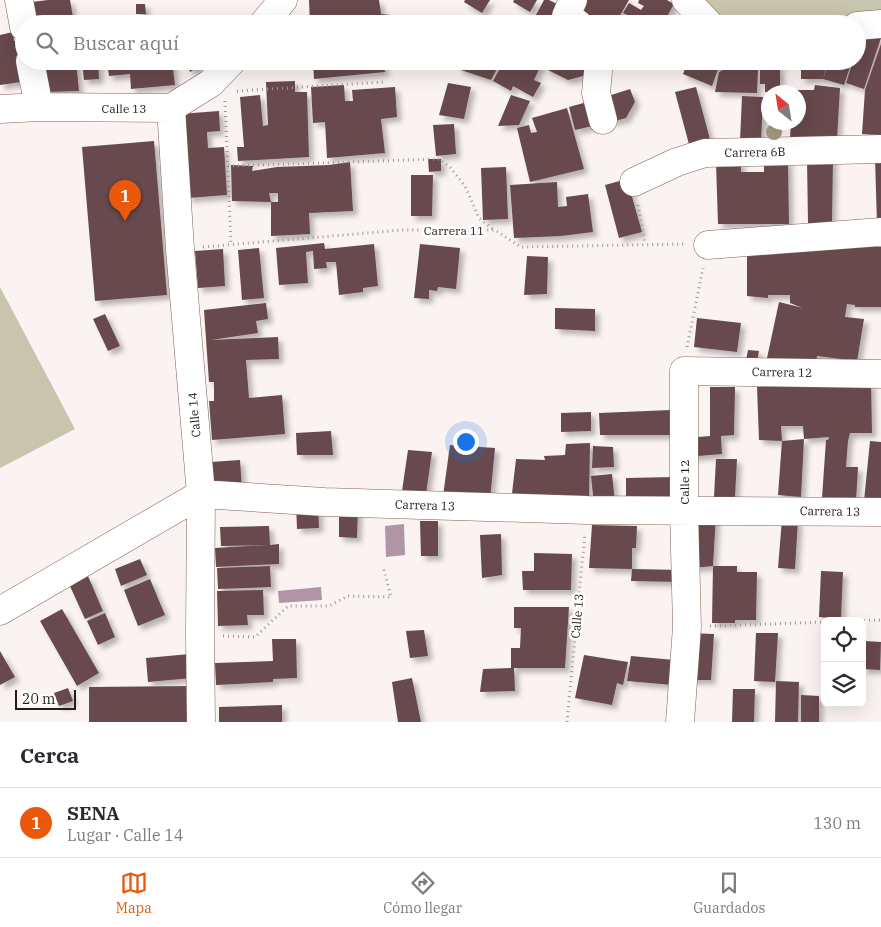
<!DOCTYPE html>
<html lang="es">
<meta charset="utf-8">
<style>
:root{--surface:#fff;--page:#f7f7f7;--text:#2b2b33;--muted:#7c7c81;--line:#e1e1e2;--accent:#ea580c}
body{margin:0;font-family:"IBM Plex Serif",serif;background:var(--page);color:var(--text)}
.controls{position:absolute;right:15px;bottom:15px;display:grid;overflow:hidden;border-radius:8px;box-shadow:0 5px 20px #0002}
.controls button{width:45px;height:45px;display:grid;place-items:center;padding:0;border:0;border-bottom:1px solid var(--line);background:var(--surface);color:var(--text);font:25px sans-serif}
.compass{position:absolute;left:761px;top:85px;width:45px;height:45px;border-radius:50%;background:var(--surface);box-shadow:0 5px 20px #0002;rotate:330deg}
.scale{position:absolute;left:15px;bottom:12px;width:61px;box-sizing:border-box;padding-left:5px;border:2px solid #271b16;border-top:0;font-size:14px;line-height:18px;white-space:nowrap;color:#271b16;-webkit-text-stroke:4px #fff;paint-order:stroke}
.you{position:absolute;left:465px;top:441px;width:18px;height:18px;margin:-12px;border:4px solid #fff;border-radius:50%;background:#1a73e8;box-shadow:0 0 0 8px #1a73e833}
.badge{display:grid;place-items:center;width:32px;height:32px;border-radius:50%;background:var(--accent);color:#fff;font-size:16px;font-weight:700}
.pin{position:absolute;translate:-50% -41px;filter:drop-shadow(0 1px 2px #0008)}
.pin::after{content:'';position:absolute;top:26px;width:18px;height:15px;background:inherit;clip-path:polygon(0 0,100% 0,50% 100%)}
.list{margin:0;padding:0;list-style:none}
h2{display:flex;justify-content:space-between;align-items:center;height:65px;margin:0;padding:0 20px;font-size:21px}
h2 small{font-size:16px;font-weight:400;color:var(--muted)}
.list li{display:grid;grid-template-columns:32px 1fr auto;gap:15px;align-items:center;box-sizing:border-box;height:70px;padding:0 20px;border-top:1px solid var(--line)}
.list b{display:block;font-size:19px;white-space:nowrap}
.list p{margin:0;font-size:16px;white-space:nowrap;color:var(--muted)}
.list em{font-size:16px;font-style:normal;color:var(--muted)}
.icon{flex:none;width:28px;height:28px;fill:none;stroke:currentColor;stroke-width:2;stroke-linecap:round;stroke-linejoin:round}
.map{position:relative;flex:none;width:881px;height:722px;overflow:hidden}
.search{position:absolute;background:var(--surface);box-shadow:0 5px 20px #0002;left:15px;right:15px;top:15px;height:55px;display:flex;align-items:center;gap:12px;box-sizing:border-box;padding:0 18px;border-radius:28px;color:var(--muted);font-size:19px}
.sheet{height:135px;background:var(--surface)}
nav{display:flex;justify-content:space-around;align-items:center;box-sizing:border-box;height:70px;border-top:1px solid var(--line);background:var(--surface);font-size:14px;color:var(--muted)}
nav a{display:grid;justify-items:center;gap:2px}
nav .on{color:var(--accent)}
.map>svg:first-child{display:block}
.green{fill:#c7c5ad}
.water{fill:#b095a7}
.building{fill:#67494d;filter:url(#shadow)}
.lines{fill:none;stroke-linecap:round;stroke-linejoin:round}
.minor-casing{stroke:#7f6256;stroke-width:29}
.path{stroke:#a09794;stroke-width:3;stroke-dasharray:1 4;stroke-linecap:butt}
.minor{stroke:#fff;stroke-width:28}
.tree{fill:#a09a7e}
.labels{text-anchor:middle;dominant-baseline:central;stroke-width:5;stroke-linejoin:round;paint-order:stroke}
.street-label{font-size:12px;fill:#271b16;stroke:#fff}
</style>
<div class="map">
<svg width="881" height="722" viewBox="0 0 881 722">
<defs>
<filter id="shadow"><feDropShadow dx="4.5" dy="4.5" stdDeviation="2.5" flood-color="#0004"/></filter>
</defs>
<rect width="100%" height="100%" fill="#faf3f1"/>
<path class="green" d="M700,0H881V16L807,23L711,17Z
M0,287L75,429L0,468Z"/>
<path class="water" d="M404,524L405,555L386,557L385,526Z
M321,587L322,600L279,603L278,591Z"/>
<path class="building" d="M48,0H70L73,17L55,20L56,24L35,23L32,2Z
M309,0H379L381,14L391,15L398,20L399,24H310Z
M465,0H490L482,13L464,2Z
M514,0H537L530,12L513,2Z
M544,0H549L565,8L556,24H531Z
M581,0H629L615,24H587L572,16Z
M639,0H667L674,4L664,22L660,20L658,24H622L627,15L623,13L629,3L641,10L644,6L638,3Z
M136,4H145L146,14H136Z
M480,15L498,24H475Z
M124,17L125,24H104L103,19Z
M13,32L14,41L22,40L28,81L0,85V35Z
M862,32L881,38L864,89L846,83L853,61H857V48Z
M881,44V135L862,134L865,90Z
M42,61H76L79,91L46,92Z
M82,61H98L99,79L84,80Z
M107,61H172L175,85L131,89L130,74L109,76Z
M187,61H209L190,72Z
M313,61H383L385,72L314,79Z
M460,61H501L491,80L458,69Z
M504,61H543L534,80L541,83L533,97L513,86L511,91L493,81Z
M548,61H587L594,73L568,80L544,68Z
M688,61H721L712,86L683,74Z
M726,61H755V67L758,70L757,93L715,92L719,72L726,68Z
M756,61H781V65L756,66Z
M801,61H828L823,79H801Z
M829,61H852L844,85L823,79Z
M760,67H780V92H765V84H760Z
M295,81V92H307L309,157L238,161L237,147H244L240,97L260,95L263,126L268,125L266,82Z
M448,83L471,87L464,119L439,115Z
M344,85L345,101H353L352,90L395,87L397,117L381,119L385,153L327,158L325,122L313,123L311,87Z
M815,85L840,88L837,139L790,138L791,122H798V92H792V90H814Z
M696,87L711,143L690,148L675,92Z
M630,89L635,102L626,118L611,122L602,98Z
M511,95L530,101L519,125L498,126Z
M742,96L763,97L761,142L740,141Z
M591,101L597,125L575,130L569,107Z
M567,108L584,169L530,182L517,128L529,125L531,133L537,132L532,118Z
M219,111L220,131L207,132L208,148L224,147L227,195L188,198L180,114Z
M454,124L456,154L436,156L433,125Z
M154,141L167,295L95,301L82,147Z
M807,158H833L832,224L808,223Z
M875,158H881V224H877Z
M428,159H441V171L429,172Z
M788,160L789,224H718L716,162L741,161V172H764V161Z
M350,162L353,211L309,213L310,234L271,236V202H278V193H269L271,202L232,201L231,165L253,166L252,171L277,167L329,165Z
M506,167L508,219L483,220L481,168Z
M411,175H433L432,216H411Z
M627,179L642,232L619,238L605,185Z
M557,182L558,207L567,206L566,197L588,194L593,232L561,236L514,238L510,185Z
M324,243L325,249L374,244L378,286L363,288V292L339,295L336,262H326L327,268L314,269L313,251L306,252L308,283L279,285L276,248Z
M420,244L460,248L456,289L438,287L437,291L429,290V299L414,298Z
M875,245V247H881V307H855V305L847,304L845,317L864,319L857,361L817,356L816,362L792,359L791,363L767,358L779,302L803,308L790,303V295H768V298L747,296V247L790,252H809V246Z
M259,248L264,298L242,300L238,250Z
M223,249L225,286L198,288L195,251Z
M527,256L548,257L547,294L524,295Z
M266,303L268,319L256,321L258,333L211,340L278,337L279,359L246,360L249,398L282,395L285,434L212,440L209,401H214V382H209L204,310Z
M555,308L595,309V331L555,329Z
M105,314L120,346L108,351L93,319Z
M697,318L741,323L737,352L694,347Z
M748,350L759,351L757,362L746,360Z
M871,382L872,433H850L848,441L846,467H858L856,501L822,498L826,440H828L829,437L804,439L803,426H781L782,441L759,440L757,387Z
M710,387H735L734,435L721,436L722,454L686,457L685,438L710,436Z
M671,410L673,435H600L599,413Z
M591,412V431L561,432V413Z
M331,431L333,455H297L296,433Z
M804,439L801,497L778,495L782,441Z
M870,441L881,442V503L864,501Z
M590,443L589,504L511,502L516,459L545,460L544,456L565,455L566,444Z
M450,445L495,448L490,500L443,496Z
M593,446L613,447L614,467L592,468Z
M408,450L432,452L426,494L402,491Z
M716,459H737L735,497H714Z
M240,460L242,489L212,491L211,462Z
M612,474L615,502L594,505L591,476Z
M675,477V503L626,502V478Z
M296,504L318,505L319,528L297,529Z
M339,507L358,508L357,538L339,537Z
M691,514L716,515L713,566L692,568Z
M782,519L798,520L795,569L778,568Z
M420,521H438V556H421Z
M592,525L637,526L636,548H632V569L681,570V582L631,581L632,569L589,568Z
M269,526L270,545L279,544V564L216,567L215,548L267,545L221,546L220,527Z
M501,534L502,575L482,578L480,535Z
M534,553L572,554L571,590H523L522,571H534Z
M140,559L147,575L121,586L115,569Z
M270,566L271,587L218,589L217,568Z
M713,566H737V572H757L756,620H735V623H712Z
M821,571L843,572L841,619L819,617Z
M88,576L103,611L85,619L69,584Z
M150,579L165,615L138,626L124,590Z
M263,590L264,615H247L248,625L218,626L217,591Z
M514,607H569L565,668H514L515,691L480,692L483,669L511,668V648H520L521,628H514Z
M62,609L99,673L77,686L40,621Z
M105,613L115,637L98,645L87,621Z
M424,630L428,656L410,658L406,631Z
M689,633L714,634L711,680H688Z
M756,633H778L775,682L754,681Z
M272,639H296L297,678L273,679V682L216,685L215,663L273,661Z
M865,641L881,642L880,670L862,669Z
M0,651L15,677L0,685Z
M190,654L192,678L148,682L146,658Z
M584,655L628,662L623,685L617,683L612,705L575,698Z
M631,656L674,660L673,685L627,681Z
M412,678L421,722H398L392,682Z
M776,681L799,682L798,722H775Z
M194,686L195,722H89V687Z
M68,688L73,701L59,706L54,693Z
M733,689H755L754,722H732Z
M801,695L819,696V722H801Z
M282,705V722H219V707Z"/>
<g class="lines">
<defs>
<path id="minor" d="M19,0L24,27
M573,0L566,16L578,24
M686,0L709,24
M263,24L283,0
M857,26L881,24
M30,61L39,107
M599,61L596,93L603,120
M171,108L180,249L201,494L200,635L201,722
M0,109L39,107L171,108L211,83L232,61
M634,182L677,162L705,153L881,149
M708,245L881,232
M0,611L201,494L324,502L587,510L881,512
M680,722L687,627L684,510V371L881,374"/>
</defs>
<use href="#minor" class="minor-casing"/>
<path class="path" d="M237,91L384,82
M225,101L231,245
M228,166L439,159L450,167L465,186L479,218L494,230
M638,205L645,244
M203,247L402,230H495L521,247L685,244
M687,347L703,268
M849,621L881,620
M710,626L825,622
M223,636L255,637L288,606H329L348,596L391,597L383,566
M567,722L585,533"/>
<use href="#minor" class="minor"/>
</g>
<circle class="tree" cx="774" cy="132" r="8"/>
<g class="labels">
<g class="street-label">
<text x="124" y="108">Calle 13</text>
<text transform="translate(755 152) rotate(-1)">Carrera 6B</text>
<text x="454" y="230">Carrera 11</text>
<text transform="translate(782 372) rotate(1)">Carrera 12</text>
<text transform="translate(194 415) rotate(-95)">Calle 14</text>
<text transform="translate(684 482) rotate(-90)">Calle 12</text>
<text transform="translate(425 505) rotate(2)">Carrera 13</text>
<text transform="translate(830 511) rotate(1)">Carrera 13</text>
<text transform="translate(577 616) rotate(-85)">Calle 13</text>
</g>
</g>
</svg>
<div class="controls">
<button><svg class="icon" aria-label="locate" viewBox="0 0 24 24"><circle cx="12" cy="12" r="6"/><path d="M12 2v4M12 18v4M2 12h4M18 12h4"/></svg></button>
<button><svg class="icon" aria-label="layers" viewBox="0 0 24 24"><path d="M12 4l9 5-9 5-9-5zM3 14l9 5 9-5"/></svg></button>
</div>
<svg class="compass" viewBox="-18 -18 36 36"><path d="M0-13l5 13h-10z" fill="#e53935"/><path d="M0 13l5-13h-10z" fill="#7c7c81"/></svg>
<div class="scale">20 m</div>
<div class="you"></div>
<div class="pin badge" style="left:125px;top:221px">1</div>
<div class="search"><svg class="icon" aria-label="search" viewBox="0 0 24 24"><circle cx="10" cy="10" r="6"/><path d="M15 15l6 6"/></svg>Buscar aquí</div>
</div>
<section class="sheet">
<h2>Cerca<small></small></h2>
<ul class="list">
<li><span class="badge">1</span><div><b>SENA</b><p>Lugar · Calle 14</p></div><em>130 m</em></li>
</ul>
</section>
<nav>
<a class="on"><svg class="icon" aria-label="map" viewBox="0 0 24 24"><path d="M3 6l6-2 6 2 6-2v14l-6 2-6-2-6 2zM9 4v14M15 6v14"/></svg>Mapa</a>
<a><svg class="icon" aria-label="directions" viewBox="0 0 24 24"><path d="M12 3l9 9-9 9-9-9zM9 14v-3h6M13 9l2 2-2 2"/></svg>Cómo llegar</a>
<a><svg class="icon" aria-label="saved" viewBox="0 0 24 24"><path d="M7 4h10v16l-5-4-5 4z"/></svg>Guardados</a>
</nav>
